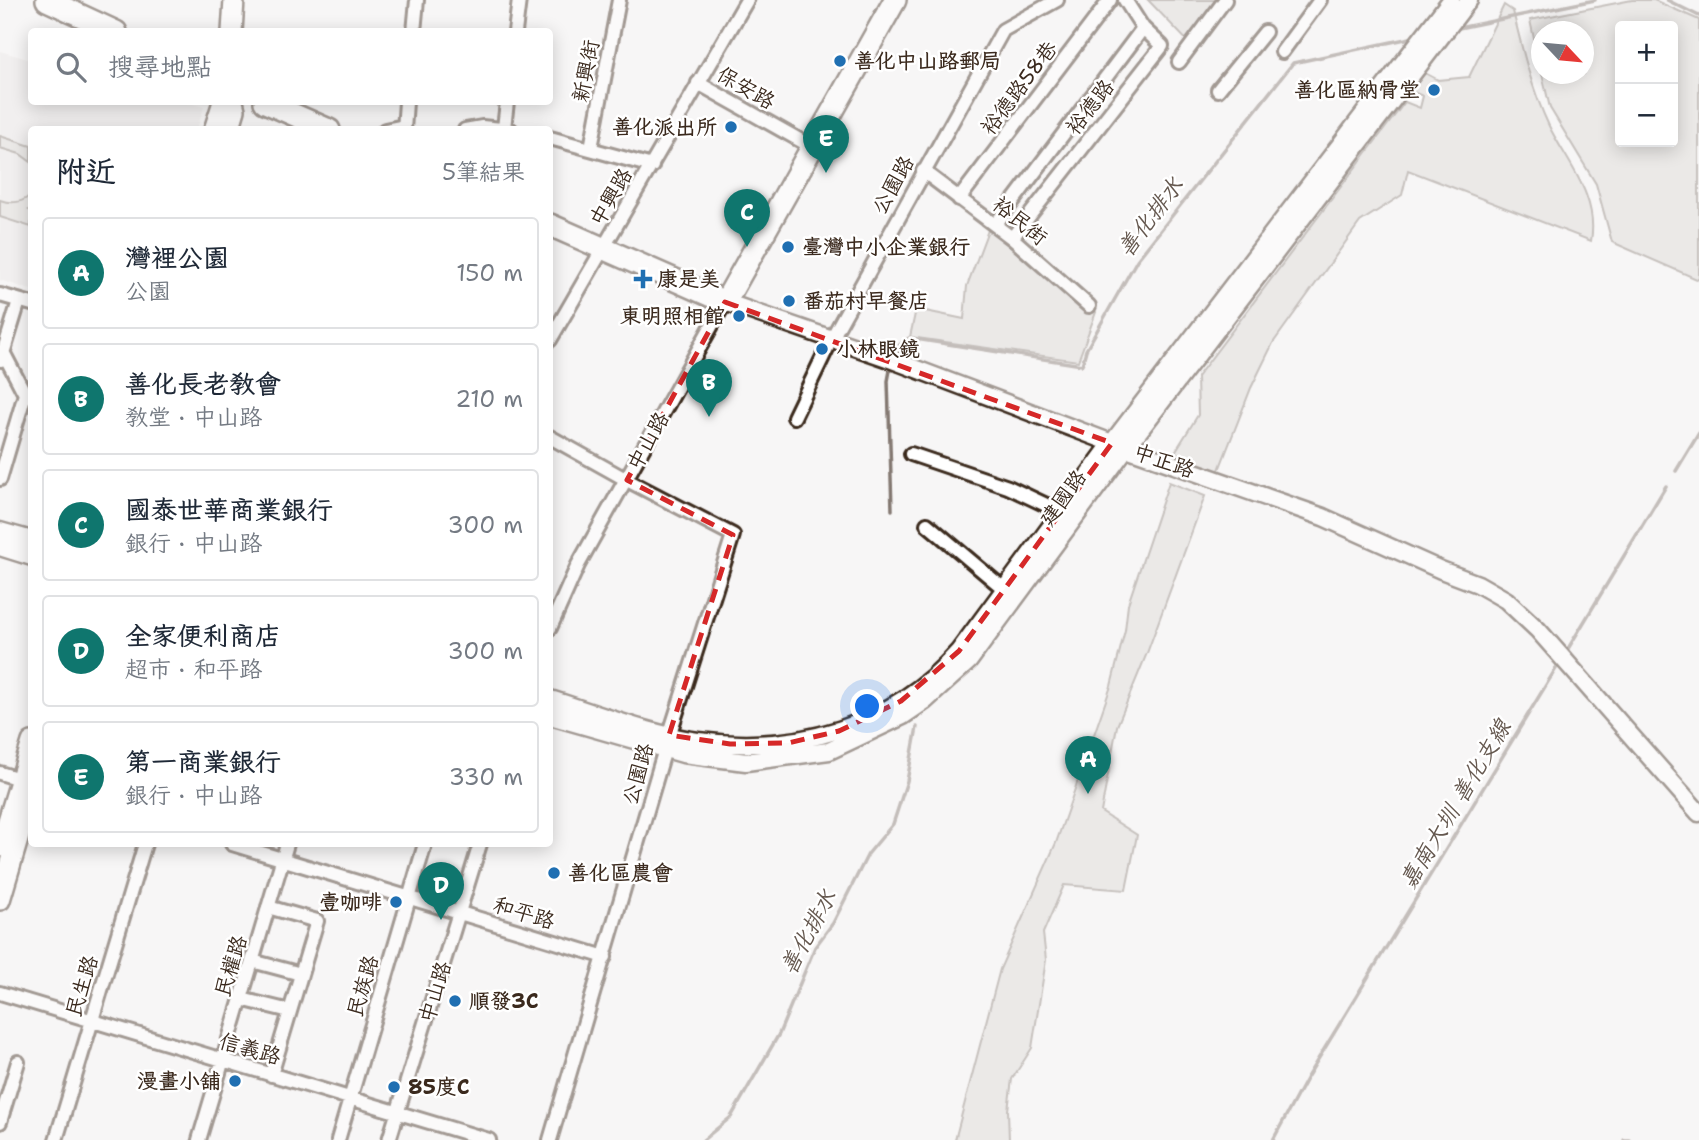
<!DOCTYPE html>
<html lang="zh-TW">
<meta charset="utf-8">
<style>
:root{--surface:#fff;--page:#f2f2f3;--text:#1f2937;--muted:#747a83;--line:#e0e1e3;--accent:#0f766e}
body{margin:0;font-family:"Shantell Sans","LXGW WenKai TC",sans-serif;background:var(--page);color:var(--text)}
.controls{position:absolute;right:21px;top:21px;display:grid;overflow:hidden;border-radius:7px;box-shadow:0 4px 18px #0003}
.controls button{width:63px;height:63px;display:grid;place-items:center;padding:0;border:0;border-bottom:2px solid var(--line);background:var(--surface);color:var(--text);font:35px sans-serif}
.compass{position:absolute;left:1531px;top:21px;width:63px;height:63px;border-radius:50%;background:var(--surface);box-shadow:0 4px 18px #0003;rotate:116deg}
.you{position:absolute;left:868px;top:707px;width:24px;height:24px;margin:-18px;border:5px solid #fff;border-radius:50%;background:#1a73e8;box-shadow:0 0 0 10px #1a73e833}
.badge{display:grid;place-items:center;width:46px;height:46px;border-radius:50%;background:var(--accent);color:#fff;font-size:23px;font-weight:700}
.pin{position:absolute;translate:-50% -58px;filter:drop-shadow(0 2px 4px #0008)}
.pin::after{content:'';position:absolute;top:37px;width:24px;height:21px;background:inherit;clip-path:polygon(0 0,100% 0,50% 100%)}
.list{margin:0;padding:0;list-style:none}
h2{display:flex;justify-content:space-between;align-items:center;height:91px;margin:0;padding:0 28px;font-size:30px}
h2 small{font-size:23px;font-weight:400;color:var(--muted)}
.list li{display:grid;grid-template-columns:46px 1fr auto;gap:21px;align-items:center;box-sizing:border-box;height:112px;margin:0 14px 14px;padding:0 14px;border:2px solid var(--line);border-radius:7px}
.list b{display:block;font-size:26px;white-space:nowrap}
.list p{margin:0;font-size:23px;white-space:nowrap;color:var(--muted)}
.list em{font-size:23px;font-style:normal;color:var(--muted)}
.icon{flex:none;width:38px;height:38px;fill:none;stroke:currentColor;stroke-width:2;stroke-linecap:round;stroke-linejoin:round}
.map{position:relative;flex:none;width:1699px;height:1140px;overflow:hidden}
.search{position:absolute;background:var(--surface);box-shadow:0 4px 18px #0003;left:28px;top:28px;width:525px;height:77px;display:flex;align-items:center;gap:18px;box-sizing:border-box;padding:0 24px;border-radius:7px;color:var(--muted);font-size:26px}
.panel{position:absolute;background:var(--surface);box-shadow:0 4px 18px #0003;left:28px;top:126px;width:525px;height:721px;border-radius:7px}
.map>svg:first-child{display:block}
.built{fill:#e9e7e6}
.green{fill:#dbd9d6;stroke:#8b827a;stroke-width:2;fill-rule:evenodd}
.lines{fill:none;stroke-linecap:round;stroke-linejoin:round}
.stream{stroke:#847972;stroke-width:3.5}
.minor-casing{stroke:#3b2a1e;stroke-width:18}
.tertiary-casing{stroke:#3b2a1e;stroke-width:21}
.secondary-casing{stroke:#3b2a1e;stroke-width:24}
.primary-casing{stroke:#3b2a1e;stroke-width:26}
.minor{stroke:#fff;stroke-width:12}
.tertiary{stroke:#fff;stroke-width:16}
.secondary{stroke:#fff;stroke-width:19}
.primary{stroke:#fff;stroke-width:21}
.marked{fill:none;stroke:#d62828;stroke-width:5;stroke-dasharray:14 9;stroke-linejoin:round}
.poi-dot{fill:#1f6fb2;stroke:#fff;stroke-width:2.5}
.labels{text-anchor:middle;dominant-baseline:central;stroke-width:5;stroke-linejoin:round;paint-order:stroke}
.poi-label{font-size:21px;font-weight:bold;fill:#3b2a1e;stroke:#fff;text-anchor:start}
.street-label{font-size:21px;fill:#3b2a1e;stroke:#fff}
.water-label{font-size:23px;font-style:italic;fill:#65584f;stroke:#fff}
</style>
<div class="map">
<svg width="1699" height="1140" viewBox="0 0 1699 1140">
<rect width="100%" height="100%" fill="#f7f6f6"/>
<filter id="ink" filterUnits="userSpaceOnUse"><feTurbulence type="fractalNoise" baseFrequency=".0143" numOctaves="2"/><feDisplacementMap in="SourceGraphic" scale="14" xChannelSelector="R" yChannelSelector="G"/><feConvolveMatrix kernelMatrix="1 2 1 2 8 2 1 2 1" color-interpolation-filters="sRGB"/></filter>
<g filter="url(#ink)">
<path class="built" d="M0,51L31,60L32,102H184L204,107L197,129L32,130L31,290L0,280Z"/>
<path class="green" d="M1148,0H1228L1194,48Z
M1632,0H1654L1699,20V280L1612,242L1596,184L1550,108L1542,74H1584V32H1542L1541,71L1530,20ZM1673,26V142H1620V26Z
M1504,5L1513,11C1522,49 1532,90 1549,126C1567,163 1599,196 1591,241L1408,170L1402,195L1360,222L1273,343L1251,388L1217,475L1175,452L1198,415L1197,377L1405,102L1420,108L1423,96L1411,91L1425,73L1438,80L1469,77Z
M0,136L31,146V162L20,154L0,148Z
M31,194V209L29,210L31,211V227L0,217V200C11,204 24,203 31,194Z
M988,230L1096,312L1078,361L910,337L916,309L964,319L967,286Z
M1169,482L1205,496L1147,653L1117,726L1101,812L1137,835L1126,890L1064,885L1043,933L1046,960L1032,1048L1012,1079L1008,1110L1009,1140H955L1000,969L1056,843L1111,686L1125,630L1128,604Z"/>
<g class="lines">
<path class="stream" d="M1667,0L1699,16
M1454,29L1595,0
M893,354V350L909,338L1082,365L1086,350L1137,260L1293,63L1415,37
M891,365L888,381L892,510
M1676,471L1699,433
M1566,652L1666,486
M703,1140L731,1117L779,1034L815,947L833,923L868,854L893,824L907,781L917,727
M1273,1140L1306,1079L1560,662
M1624,1140H1629"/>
<defs>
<path id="minor" d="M414,32L417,0
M515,32L519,0
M1282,52L1320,0
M1179,62L1225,0
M698,83L812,147
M1218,90L1265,32
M504,128L507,102
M385,130L404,126
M404,130L406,102
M465,130L482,127L511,130
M550,138L652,166
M591,148L619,0
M923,171L1012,238L1089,306
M959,199L1110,0
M995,225L1143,28
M1012,238L1162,46L1143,28L1125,0
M0,295L32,304
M550,340L747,0
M1,360L19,301
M794,417L832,338L1003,30L1057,0
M550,437L627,480L733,535L665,749L550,1140
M911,454L1008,487L1061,512
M0,479L25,394L3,352
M927,524L1004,589
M550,628L578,565L725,302
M0,773L32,783
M232,844L605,957
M268,907L317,921L271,1075
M252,961L301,974
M0,993L489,1140
M241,999L290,1011
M0,1122L18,1062
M56,1140L145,844
M199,1140L287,844
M338,1140L425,844
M389,1140L480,844"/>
<path id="tertiary" d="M725,302L887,358L1112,443L1323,517L1441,570L1478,584L1506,600L1538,630L1699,813
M0,531L32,540
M0,547L32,557
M550,699C595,713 652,735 698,741C797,754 892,727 959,651L1112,443L1451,0
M550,716L683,754L746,762L829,751L903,716L925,701L969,661L1126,448L1469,0"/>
<path id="secondary" d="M232,32L234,0
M214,130L223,102
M229,130L235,110L233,102
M0,847L32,742
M0,900L32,792"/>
<path id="primary" d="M47,0L116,32
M265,102L329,130
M550,225L725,302L895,0"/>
</defs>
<use href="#minor" class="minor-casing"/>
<use href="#tertiary" class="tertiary-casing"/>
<use href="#secondary" class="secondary-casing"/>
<use href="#primary" class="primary-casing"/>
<use href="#minor" class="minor"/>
<use href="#tertiary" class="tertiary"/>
<use href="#secondary" class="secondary"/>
<use href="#primary" class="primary"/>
</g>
</g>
<path d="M0 0H1699V1140H0ZM725,302L1112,443L959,651L901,701L839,731L788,743L730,744L669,735L733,535L627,480Z" fill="#f7f6f6" fill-opacity=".55" fill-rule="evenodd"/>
<path class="marked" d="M725,302L1112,443L959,651L901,701L839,731L788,743L730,744L669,735L733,535L627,480Z"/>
<g class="poi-dot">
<circle cx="840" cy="61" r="7"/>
<circle cx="1434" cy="90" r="7"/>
<circle cx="731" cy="127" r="7"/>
<circle cx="788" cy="247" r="7"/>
<path d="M639.5 268.5h7v7h7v7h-7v7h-7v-7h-7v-7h7z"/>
<circle cx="789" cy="301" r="7"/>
<circle cx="739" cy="316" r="7"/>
<circle cx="822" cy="349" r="7"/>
<circle cx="554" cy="873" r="7"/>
<circle cx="396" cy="902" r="7"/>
<circle cx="455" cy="1001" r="7"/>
<circle cx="235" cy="1081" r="7"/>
<circle cx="394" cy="1087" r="7"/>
</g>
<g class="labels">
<g class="poi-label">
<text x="854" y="61">善化中山路郵局</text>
<text x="1420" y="90" text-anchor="end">善化區納骨堂</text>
<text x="717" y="127" text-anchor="end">善化派出所</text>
<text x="802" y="247">臺灣中小企業銀行</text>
<text x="657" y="279">康是美</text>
<text x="803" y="301">番茄村早餐店</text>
<text x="725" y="316" text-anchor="end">東明照相館</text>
<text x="836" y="349">小林眼鏡</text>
<text x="568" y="873">善化區農會</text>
<text x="382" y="902" text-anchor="end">壹咖啡</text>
<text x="469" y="1001">順發3C</text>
<text x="221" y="1081" text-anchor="end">漫畫小舖</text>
<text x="408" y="1087">85度C</text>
</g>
<g class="street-label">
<text transform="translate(586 71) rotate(-79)">新興街</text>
<text transform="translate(746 88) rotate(30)">保安路</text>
<text transform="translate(1019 88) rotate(-53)">裕德路58巷</text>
<text transform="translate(1090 107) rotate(-52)">裕德路</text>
<text transform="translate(893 185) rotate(-61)">公園路</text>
<text transform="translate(611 197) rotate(-60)">中興路</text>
<text transform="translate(1020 221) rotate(39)">裕民街</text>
<text transform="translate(648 441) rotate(-61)">中山路</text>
<text transform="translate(1164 461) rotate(19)">中正路</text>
<text transform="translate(1063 498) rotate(-54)">建國路</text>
<text transform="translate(638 774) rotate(-74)">公園路</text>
<text transform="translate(524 913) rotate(17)">和平路</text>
<text transform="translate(231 966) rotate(-73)">民權路</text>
<text transform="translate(82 986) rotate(-73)">民生路</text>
<text transform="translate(363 986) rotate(-74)">民族路</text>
<text transform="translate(435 992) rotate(-73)">中山路</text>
<text transform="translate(250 1049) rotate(16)">信義路</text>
</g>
<g class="water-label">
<text transform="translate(1150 217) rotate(-53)">善化排水</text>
<text transform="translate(1455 804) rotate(-59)">嘉南大圳 善化支線</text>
<text transform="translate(808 932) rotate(-62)">善化排水</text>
</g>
</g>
</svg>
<div class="controls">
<button>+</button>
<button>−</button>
</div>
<svg class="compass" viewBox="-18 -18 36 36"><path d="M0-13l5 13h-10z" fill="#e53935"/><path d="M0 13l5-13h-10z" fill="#747a83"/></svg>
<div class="you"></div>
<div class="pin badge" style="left:1088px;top:794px">A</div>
<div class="pin badge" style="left:709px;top:417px">B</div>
<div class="pin badge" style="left:747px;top:247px">C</div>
<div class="pin badge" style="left:441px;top:920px">D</div>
<div class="pin badge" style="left:826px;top:173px">E</div>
<div class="search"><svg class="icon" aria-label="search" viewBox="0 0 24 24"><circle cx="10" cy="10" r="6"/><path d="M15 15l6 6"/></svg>搜尋地點</div>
<section class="panel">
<h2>附近<small>5筆結果</small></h2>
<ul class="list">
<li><span class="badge">A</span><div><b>灣裡公園</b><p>公園</p></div><em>150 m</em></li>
<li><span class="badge">B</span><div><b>善化長老教會</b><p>教堂 · 中山路</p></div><em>210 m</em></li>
<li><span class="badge">C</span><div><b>國泰世華商業銀行</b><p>銀行 · 中山路</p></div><em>300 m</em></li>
<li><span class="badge">D</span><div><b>全家便利商店</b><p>超市 · 和平路</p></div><em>300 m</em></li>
<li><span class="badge">E</span><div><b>第一商業銀行</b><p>銀行 · 中山路</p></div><em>330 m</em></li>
</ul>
</section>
</div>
